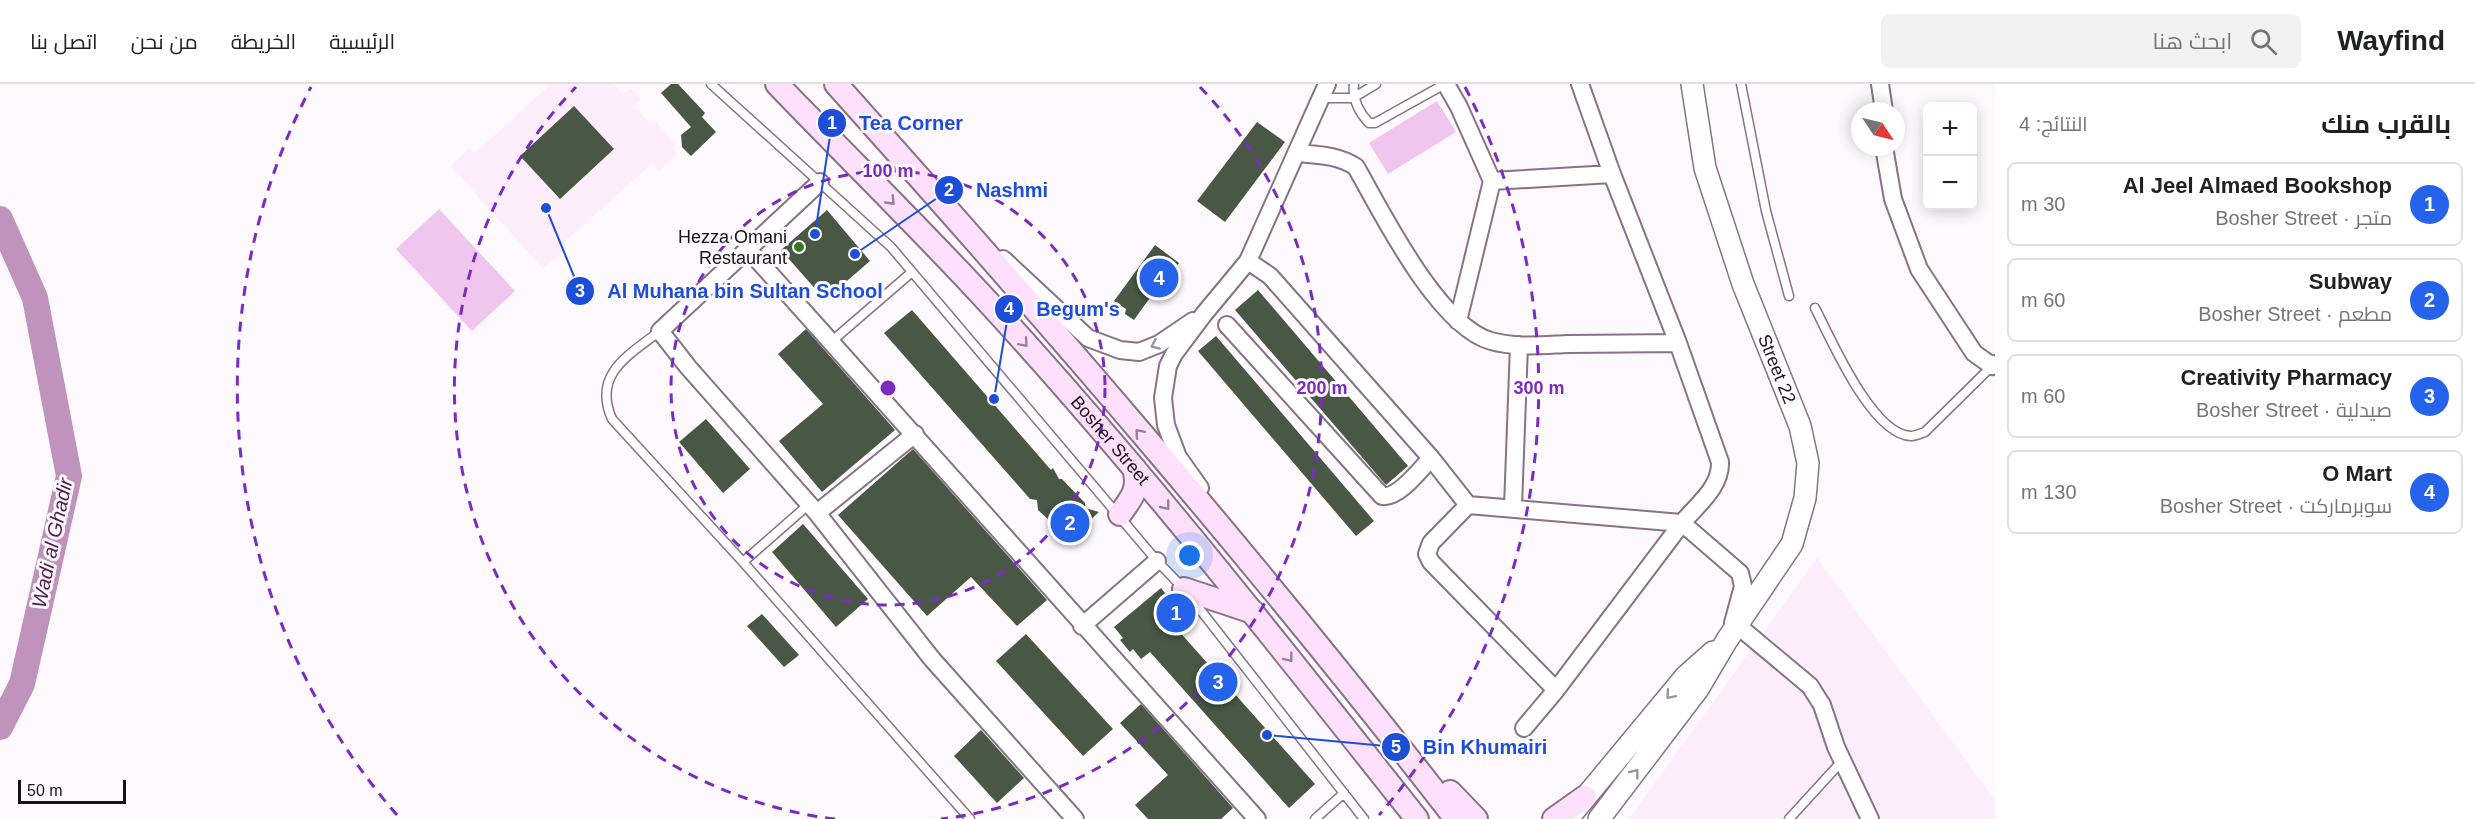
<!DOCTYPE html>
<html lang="ar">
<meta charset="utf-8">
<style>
:root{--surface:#fff;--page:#f2f2f2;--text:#202124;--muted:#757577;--line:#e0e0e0;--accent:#2563eb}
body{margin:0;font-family:Helvetica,Cairo,sans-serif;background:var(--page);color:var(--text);direction:rtl}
.controls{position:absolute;right:18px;top:18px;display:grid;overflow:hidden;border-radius:9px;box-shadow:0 3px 15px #0003}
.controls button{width:54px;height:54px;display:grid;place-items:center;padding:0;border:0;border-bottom:2px solid var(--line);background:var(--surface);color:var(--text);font:30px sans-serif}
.compass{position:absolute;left:1851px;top:18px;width:54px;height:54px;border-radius:50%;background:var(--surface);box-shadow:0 3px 15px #0003;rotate:125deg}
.scale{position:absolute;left:18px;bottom:15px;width:108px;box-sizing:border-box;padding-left:6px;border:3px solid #191118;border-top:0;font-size:16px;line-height:21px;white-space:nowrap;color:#191118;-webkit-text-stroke:4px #fef9fd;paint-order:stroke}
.you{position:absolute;left:1190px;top:472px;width:21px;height:21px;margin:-15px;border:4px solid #fff;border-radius:50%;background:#1a73e8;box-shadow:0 0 0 9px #1a73e833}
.badge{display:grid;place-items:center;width:39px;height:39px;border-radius:50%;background:var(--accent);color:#fff;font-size:20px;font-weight:700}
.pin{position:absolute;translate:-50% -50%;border:3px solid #fff;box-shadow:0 2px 6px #0006}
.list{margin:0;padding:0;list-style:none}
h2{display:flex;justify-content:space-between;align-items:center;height:78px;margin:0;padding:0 24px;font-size:26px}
h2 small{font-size:20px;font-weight:400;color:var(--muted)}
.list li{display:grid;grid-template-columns:39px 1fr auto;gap:18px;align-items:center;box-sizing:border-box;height:84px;margin:0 12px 12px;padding:0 12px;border:2px solid var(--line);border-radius:9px}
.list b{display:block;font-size:22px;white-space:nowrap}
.list p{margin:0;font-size:20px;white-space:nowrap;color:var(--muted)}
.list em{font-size:20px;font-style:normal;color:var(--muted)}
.icon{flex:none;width:33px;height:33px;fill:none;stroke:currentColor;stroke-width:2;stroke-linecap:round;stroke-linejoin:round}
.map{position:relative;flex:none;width:1995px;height:735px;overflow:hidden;direction:ltr}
header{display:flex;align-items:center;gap:36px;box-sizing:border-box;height:84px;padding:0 30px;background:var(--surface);border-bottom:2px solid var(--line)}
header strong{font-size:28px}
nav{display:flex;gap:33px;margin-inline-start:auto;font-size:21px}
.search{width:420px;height:54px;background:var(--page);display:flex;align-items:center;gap:15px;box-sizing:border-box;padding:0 21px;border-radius:9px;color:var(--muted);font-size:22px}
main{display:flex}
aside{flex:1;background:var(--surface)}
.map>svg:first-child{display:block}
.built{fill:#feedfc}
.green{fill:#f1c6ee}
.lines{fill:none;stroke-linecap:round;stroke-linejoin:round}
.river{stroke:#c093bd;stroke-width:26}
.building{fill:#485845}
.service-casing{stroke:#877385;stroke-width:11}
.minor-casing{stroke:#877385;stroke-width:20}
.tertiary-casing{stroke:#877385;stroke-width:24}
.secondary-casing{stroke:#877385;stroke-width:26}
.service{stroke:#fff;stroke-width:8}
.minor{stroke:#fff;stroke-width:16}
.tertiary{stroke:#fff;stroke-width:21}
.secondary{stroke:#fee0fc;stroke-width:22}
.oneway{stroke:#978395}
.oneway2{stroke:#989497}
.ring{fill:none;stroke:#7b2cbf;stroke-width:3;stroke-dasharray:10 8}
.poi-dot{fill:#347c21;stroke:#fef9fd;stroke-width:2}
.labels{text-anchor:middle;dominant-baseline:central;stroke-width:6;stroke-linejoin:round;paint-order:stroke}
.poi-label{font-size:18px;fill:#191118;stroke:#fef9fd;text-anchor:end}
.street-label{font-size:18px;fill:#191118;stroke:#fef9fd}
.water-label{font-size:20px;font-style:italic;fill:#531c51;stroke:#fef9fd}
.centre{fill:#7b2cbf;stroke:#fef9fd;stroke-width:3}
.ring-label{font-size:18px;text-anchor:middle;font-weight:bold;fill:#7b2cbf;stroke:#fef9fd;stroke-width:6;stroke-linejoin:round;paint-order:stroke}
.leader{fill:none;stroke:#1d4ed8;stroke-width:2}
.callout-dot{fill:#1d4ed8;stroke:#fef9fd;stroke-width:2}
.mark-label{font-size:18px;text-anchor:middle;font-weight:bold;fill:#fff}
.callout-label{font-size:20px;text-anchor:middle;font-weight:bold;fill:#1d4ed8;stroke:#fef9fd;stroke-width:6;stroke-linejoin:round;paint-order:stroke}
</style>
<header>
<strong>Wayfind</strong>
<div class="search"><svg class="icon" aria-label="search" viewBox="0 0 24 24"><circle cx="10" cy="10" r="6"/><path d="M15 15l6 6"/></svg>ابحث هنا</div>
<nav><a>الرئيسية</a><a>الخريطة</a><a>من نحن</a><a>اتصل بنا</a></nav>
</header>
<main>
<aside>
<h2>بالقرب منك<small>النتائج: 4</small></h2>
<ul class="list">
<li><span class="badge">1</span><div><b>Al Jeel Almaed Bookshop</b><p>متجر · Bosher Street</p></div><em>30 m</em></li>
<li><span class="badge">2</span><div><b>Subway</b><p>مطعم · Bosher Street</p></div><em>60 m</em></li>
<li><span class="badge">3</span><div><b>Creativity Pharmacy</b><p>صيدلية · Bosher Street</p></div><em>60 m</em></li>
<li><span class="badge">4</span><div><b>O Mart</b><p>سوبرماركت · Bosher Street</p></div><em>130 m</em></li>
</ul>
</aside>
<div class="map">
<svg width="1995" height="735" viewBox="0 0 1995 735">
<rect width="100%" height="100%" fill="#fef9fd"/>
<path class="built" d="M551,0H613L623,10L631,4L641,15L634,22L649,39L654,35L675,60L672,64L678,71L659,87L652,80L563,159L567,165L543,185L451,82L469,64L475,69Z
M1817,474L1995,716V735H1629Z"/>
<path class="green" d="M1437,17L1456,48L1388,90L1369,59Z
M439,125L515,207L472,247L396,165Z"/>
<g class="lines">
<path class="river" d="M0,135L35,214L69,392L22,600L0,643"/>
</g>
<path class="building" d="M671,0H678L705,29L702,33L716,48L691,72L682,63L681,51L691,43L661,9Z
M574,22L614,65L560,115L520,72Z
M1257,38L1285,58L1225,138L1197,117Z
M827,126L870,177L825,216L781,166Z
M1155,161L1179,179L1167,196L1164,194L1134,236L1125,230L1126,225L1114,217Z
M1258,206L1408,382L1386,401L1235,226Z
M912,226L1051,386L1053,384L1059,395H1062L1085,419V424L1099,428L1065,459L1060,442L1052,439L1038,426L1037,416L1030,415L884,249Z
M806,245L895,346L822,408L779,357L823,320L778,270Z
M1216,252L1374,437L1356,452L1198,267Z
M706,335L750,385L723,409L679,358Z
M913,365L1047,516L1017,542L971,493L927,532L838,431Z
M803,440L868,515L836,543L772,468Z
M1161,504L1168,513L1171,511L1183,524L1180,526L1188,536L1177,545L1315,700L1289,724L1150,568L1141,575L1133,565L1130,568L1120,556L1123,554L1114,543Z
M762,530L799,571L784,583L747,542Z
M1026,550L1113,645L1083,672L996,577Z
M1141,620L1233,724L1221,735H1148L1135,721L1168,691L1120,639Z
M981,646L1024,694L997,719L954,672Z"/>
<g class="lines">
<defs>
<path id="service" d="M711,0L891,163L1157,477L1184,505L1364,735
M1354,0C1352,15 1358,27 1369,39H1375L1445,0
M1741,0L1766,127L1789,212
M1321,14H1353L1376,0
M1815,224C1831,255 1872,351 1911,352C1916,352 1921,349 1925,348L1992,282
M660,247C629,271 592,290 612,335L743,478
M832,257L912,188
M808,421L743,478L970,735
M1315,735L1344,709
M1789,735L1842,677"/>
<path id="minor" d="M1446,0L1459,23L1492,97
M1580,0L1612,90L1678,259L1720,378C1721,403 1698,420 1682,439L1740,489L1743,502L1733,539
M1880,0L1884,27
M1884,63L1893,115L1919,185L1974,269L1992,282L1995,280
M1297,69C1318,71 1338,71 1356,83C1382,129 1438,242 1491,257C1516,264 1543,261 1568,260C1605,260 1642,259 1678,259
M820,98L660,247L688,283L817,429L932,575L1075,735
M747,164L1257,735
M1003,175L1088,254L1120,266L1139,268L1159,260L1193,237
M1248,177L1270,192L1431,374L1468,421
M1458,237L1492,97L1612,90
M1227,241L1382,412C1398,415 1420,386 1431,374
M1200,404L1178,373L1166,341L1163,314L1168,282L1174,270L1204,230L1248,177L1327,0
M1513,423L1519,261
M817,429L915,350
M1737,541L1810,602L1822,621L1836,663L1870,735
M1082,542L1157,477
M1524,644L1556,606L1682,439L1468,421L1431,459L1427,470L1431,478L1556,606"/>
<path id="tertiary" d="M1574,727L1686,592L1713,568
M1599,735L1698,605L1727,556L1792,460L1805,414L1808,379L1800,342L1743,200L1705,84L1692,0"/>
<g id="secondary">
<path id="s1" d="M777,0C847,73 920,144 988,218C1140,383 1278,560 1417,735"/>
<path d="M836,0C1050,239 1260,482 1456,735"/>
<path d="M1120,430C1132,414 1140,404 1134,384"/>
<path d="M1184,505L1253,528"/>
<path d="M1450,708L1476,735"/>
<path d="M1554,735L1585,713"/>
</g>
</defs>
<use href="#service" class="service-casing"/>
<use href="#minor" class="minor-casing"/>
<use href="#tertiary" class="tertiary-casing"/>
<use href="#secondary" class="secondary-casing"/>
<use href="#service" class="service"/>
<use href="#minor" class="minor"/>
<use href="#tertiary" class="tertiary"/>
<use href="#secondary" class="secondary"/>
</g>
<defs><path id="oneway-chevron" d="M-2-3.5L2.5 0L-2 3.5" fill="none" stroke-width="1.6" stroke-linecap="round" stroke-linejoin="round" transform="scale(1.5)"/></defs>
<g class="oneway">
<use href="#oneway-chevron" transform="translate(891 117) rotate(46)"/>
<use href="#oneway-chevron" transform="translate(1024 259) rotate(49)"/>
<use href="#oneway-chevron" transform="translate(1139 349) rotate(-131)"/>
<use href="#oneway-chevron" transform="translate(1166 422) rotate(51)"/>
<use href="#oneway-chevron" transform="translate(1289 574) rotate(52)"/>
</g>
<g class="oneway2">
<use href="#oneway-chevron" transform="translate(1155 261) rotate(156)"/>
<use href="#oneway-chevron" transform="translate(1670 611) rotate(131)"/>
<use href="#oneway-chevron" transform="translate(1635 689) rotate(-52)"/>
</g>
<g class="ring">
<circle cx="888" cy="304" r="217"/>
<path d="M835 735A434 434 0 0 1 576 3M1200 3A434 434 0 0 1 941 735"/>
<path d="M397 731A651 651 0 0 1 311 3M1465 3A651 651 0 0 1 1379 731"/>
</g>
<circle class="poi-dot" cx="799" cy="163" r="6"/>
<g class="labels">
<g class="poi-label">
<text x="787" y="153">Hezza Omani<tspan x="787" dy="21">Restaurant</tspan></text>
</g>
<g class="street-label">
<text transform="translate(1777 285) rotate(68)">Street 22</text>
<text stroke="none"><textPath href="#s1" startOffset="488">Bosher Street</textPath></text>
</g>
<g class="water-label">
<text transform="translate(52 459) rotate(-78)">Wadi al Ghadir</text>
</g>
</g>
<circle cx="888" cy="304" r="9" class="centre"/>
<g class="ring-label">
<text x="888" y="93">100 m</text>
<text x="1322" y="310">200 m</text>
<text x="1539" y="310">300 m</text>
</g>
<path class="leader" d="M815 150L832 39M855 170L949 106M546 124L580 207M994 315L1009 225M1267 651L1396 663"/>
<g class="callout-dot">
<circle cx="815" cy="150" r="6"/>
<circle cx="855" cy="170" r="6"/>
<circle cx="546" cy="124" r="6"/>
<circle cx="994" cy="315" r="6"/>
<circle cx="1267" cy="651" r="6"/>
<circle cx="832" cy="39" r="15"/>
<circle cx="949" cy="106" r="15"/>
<circle cx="580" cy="207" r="15"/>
<circle cx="1009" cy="225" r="15"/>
<circle cx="1396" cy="663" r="15"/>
</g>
<g class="mark-label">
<text x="832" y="45">1</text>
<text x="949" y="112">2</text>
<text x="580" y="213">3</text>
<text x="1009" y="231">4</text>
<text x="1396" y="669">5</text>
</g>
<g class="callout-label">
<text x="911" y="46">Tea Corner</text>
<text x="1012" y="113">Nashmi</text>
<text x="745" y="214">Al Muhana bin Sultan School</text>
<text x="1078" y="232">Begum's</text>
<text x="1485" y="670">Bin Khumairi</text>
</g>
</svg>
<div class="controls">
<button>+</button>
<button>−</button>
</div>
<svg class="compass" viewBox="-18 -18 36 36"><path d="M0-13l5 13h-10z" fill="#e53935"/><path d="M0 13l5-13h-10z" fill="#757577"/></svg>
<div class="scale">50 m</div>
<div class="you"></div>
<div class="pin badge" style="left:1176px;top:529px">1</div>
<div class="pin badge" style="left:1070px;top:439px">2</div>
<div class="pin badge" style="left:1218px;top:598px">3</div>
<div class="pin badge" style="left:1159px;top:194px">4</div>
</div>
</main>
